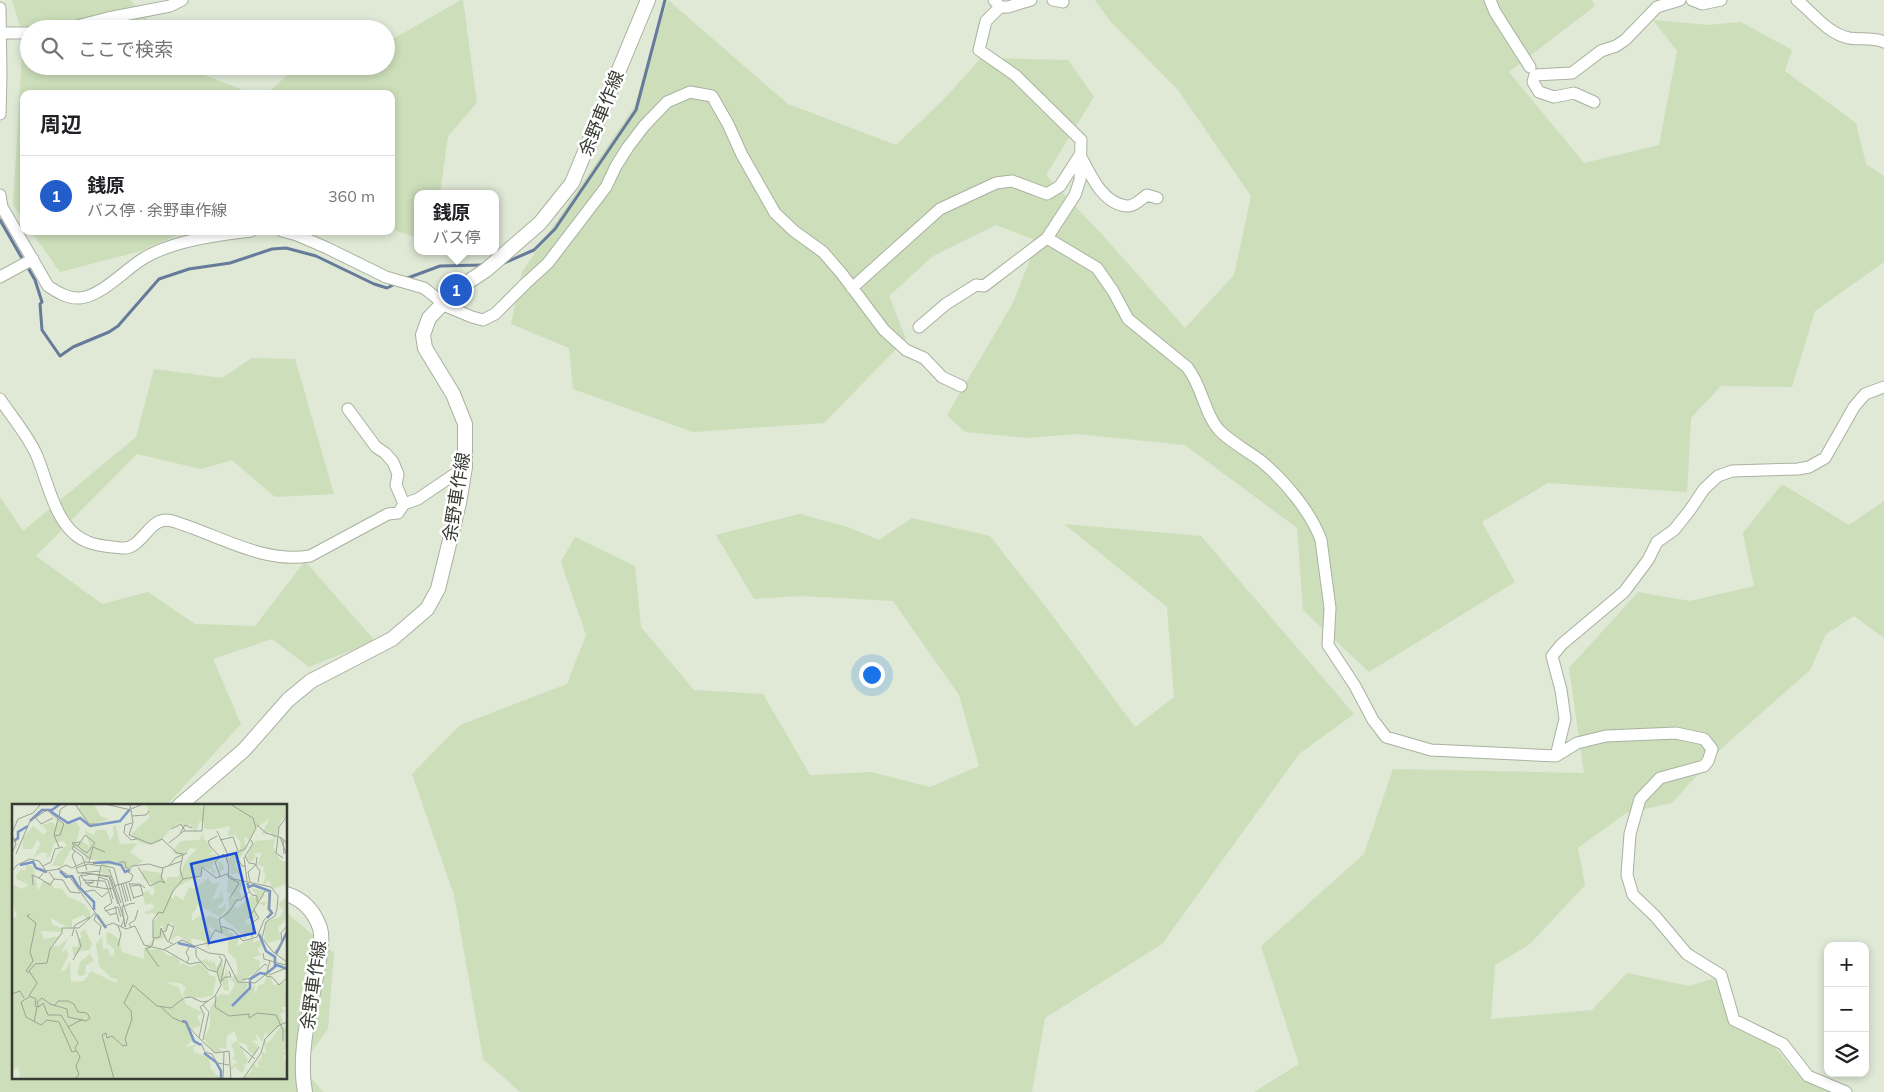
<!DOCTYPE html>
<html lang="ja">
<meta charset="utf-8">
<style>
:root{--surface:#fff;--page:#f2f2f2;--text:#202124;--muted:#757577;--line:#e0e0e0;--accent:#235dca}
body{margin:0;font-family:Mulish,"Noto Sans JP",sans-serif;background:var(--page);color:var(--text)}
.controls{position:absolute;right:15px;bottom:15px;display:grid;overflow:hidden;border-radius:10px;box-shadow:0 2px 8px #0003}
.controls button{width:45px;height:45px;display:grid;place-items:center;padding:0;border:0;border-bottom:1px solid var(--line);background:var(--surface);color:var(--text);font:25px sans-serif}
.you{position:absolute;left:871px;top:674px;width:18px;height:18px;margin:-12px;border:4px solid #fff;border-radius:50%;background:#1a73e8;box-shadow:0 0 0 8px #1a73e833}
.badge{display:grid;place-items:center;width:32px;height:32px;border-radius:50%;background:var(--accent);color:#fff;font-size:16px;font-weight:700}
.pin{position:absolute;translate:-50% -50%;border:2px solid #fff;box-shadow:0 1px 5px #0006}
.popup{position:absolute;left:414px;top:190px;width:85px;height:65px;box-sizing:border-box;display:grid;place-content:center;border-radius:10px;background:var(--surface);filter:drop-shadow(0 1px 4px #0005);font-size:16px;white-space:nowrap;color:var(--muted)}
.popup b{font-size:19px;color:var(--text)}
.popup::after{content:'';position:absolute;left:50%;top:100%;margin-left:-10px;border:10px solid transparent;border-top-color:var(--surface)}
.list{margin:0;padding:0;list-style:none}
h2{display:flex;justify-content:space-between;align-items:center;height:65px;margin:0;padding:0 20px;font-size:21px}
h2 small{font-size:16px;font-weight:400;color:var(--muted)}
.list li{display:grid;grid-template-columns:32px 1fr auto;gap:15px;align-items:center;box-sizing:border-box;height:80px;padding:0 20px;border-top:1px solid var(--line)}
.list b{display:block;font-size:19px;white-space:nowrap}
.list p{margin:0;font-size:16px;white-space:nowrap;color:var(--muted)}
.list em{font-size:16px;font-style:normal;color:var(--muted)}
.icon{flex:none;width:28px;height:28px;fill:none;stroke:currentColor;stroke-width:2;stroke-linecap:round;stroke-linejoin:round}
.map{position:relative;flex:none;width:1884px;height:1092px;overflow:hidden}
.search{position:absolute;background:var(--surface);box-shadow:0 2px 8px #0003;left:20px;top:20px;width:375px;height:55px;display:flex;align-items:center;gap:12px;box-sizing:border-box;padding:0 18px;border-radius:28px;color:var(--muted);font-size:19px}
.panel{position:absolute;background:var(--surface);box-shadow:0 2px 8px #0003;left:20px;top:90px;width:375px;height:145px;border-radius:10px}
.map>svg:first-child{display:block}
.green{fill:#ccdeba}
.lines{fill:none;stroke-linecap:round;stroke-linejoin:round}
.stream{stroke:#667a99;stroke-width:3}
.minor-casing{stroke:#a9b2a0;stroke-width:13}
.major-casing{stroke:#a9b2a0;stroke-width:16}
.minor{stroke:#fff;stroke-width:11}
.major{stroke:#fff;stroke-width:14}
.labels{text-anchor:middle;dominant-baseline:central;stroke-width:5;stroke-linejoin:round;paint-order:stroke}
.street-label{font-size:18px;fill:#373b33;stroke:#fff}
.inset-river{fill:none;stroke:#7a95c5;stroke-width:2.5}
.inset-road{fill:none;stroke:#9ca395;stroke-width:1}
.view{fill:#1d4ed8;fill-opacity:0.15;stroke:#1d4ed8;stroke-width:2.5}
.inset-edge{fill:none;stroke:#373b33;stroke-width:2.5}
</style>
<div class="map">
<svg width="1884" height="1092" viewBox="0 0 1884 1092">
<rect width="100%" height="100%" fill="#dfe9d6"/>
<path class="green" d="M12,0H130L156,29H29V66H190L194,71L253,94H24V220L13,205L23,36Z
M461,0H463L477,103L448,136L440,194H417V238L391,229V94H266L298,66H386V43Z
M668,0L788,104L896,145L945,98L981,58L1068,60L1094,97L1046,175L1107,240L1185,328L1234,275L1251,196L1178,90L1111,22L1095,0H1592L1595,6L1509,72L1584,163L1659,145L1677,51L1653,20L1708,25L1741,22L1792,50L1785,71L1856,123L1866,164L1884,176V262L1815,311L1792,387L1721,386L1691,418L1687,492L1548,483L1482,522L1515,582L1369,672L1303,610L1297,528L1185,445L1076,434L1029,438L965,432L947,415L1013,303L1037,241L996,225L933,256L889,296L906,339L824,423L693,432L573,389L569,348L511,324L522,272L634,107Z
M31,231H186L141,251L60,272Z
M252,358L295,359L334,494L275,497L232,460L201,469L137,454L36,556L102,604L148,592L195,624L255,626L305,561L375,641L309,667L272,639L213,659L241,724L166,806H14V1078H286V912L334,953L328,1029L301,1066L323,1092H0V497L23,531L136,437L154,369L222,378Z
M1782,484L1849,525L1884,501V638L1854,616L1826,634L1810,670L1722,748L1672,803L1626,813L1578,848L1585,885L1530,944L1495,965L1491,1019L1592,1010L1627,973L1689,986L1719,977L1730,1024L1770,1042L1796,1072L1837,1092H1254L1299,1064L1261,946L1364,854L1393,769L1584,773L1569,668L1638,592L1690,601L1754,586L1743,533Z
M800,514L848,527L879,540L912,518L990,536L1052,615L1135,727L1174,697L1167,607L1064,524L1201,536L1354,714L1299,754L1162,944L1045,1018L1032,1092H520L483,1059L454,895L412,774L460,725L567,684L586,635L561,562L575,537L635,566L641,627L694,690L763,694L810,775L871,772L930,787L979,766L959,695L893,601L800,596L754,599L716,535Z"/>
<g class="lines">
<path class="stream" d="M0,220L23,260
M504,263L534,250L555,229L636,110L665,0
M27,266L35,280L42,302L40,304L42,330L60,356L73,347L109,332L118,326L159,279L189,269L230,263L272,249L286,248L316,256L374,284L387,288L397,283
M405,279L440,266L483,265"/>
<defs>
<path id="minor" d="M1053,0L1063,2
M1490,0L1495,12L1530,67
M1692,0L1702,4L1721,0
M1797,0C1813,13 1828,34 1849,38C1861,40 1873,37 1884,42
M1000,7H1008L1031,0
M0,8L1,75L0,114
M65,29L108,18L170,6L182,0
M1,33H29
M1594,102L1574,93L1554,97L1539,92L1533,82L1535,75L1572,73L1601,51L1616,46L1625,40L1657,7L1680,0
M0,195L2,207L48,286C57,292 68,299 80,298C101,296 124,271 141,260C170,241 217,235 251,231
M282,231L297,235L327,248L386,277L424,288L448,307L472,317L483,320L495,314L525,284L548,263L606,187L616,166L628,147L644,126L667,102L690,92L712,96L728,124L742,155L775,213L794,231L823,252L842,274L884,330L906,350L924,358L942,377L961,386
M1047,238L1097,268L1113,291L1128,319L1187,367C1202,385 1205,416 1220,431C1232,443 1248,451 1261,461C1284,480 1311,512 1321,540L1330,608L1328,645L1355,686L1373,720L1386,737L1431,750L1556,756L1577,743L1606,736L1676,733L1704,739L1712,749L1708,761L1704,766L1660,778L1640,799L1630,834L1627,875L1633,895L1655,916L1687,954L1721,975L1734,1020L1783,1044L1808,1076L1846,1092
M0,277L33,259
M852,288L940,209L996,183L1012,181L1047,194L1060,186L1080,155C1090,174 1102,203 1126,206C1134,207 1141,199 1147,195L1157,198
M919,327L946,304L976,285L984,286L1047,238L1075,195L1080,180L1081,140L1015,75L979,50L986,21L1000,7L994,0
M0,399C12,417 29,437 37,456C49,485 56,530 88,542C97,546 112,547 122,548C143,550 149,514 172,521C217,534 262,564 310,556L388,514L398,513L404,504L418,499L465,467
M348,409L376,447L385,453L393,462L398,474L396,485L404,504
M1556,756L1565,719L1561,690L1552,656L1562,644L1624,592L1648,560L1657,542L1674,530L1690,510L1704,489L1718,476L1732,471L1798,469L1809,467L1825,458L1854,407L1865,394L1884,387"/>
<path id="major" d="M179,806L244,750L288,700L311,681L392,639L427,609L438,589L459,503L465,467V424L453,394L425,348L423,335L429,318L456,290L486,270L540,223L572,183L648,0
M286,894C303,899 314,911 320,928C324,942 318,962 316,977C309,1013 298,1056 305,1092"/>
</defs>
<use href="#minor" class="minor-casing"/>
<use href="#major" class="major-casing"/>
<use href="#minor" class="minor"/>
<use href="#major" class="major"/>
</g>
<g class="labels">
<g class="street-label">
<text transform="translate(601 113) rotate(-68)">余野車作線</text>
<text transform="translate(456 497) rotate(-81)">余野車作線</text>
<text transform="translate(313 985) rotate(-82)">余野車作線</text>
</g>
</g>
<g transform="translate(12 804)">
<rect width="275" height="275" fill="#dfe9d6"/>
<path d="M70,0H82L88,12L97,15L78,22L66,5ZM135,0H189L190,6L193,0H275V12L269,16L261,42L268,56L275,58V80L261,85L257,76L251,81L254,70L251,67L253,63L245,61L250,48L242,50L244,53L239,58L234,53L243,37L263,35L258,28L249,31L258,14L244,24L238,36L232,33L234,45L223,61L229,69L218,70L219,63L214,55L227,48L229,39L223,31L216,32L218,22L198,26L192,24V18L188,17L183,29L178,20L171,24L170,18L160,23L149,37L137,41L127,38L119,30L137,14ZM46,16L55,21L64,18L68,24L64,39L70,37L78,43L73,27L82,31L84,26H94L98,36L102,31L101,22H104L108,40L126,39L118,48L131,57L114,66L110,60L91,61L96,63L97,71L88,68L90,61L85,56L76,55L73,58V51L66,44L59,45L50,62H40L46,49L55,41L51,37L42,39L38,52L34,54L36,50L30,48L21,54L29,39L25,36L20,45H11V34L21,22L32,31L35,26L30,21L41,18L43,22ZM193,26L191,33L201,47L197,51L204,50L203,56L210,59L212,65L207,68V60L202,56L200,64L204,68L201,71L199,65L189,63V70L165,83L158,93L162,95L163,91L171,96L177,83L182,85L196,74L201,80L207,79L200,96L208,93L209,85L212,96L205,104H210L213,99L214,105L208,113L185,100L184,106L180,109V117L187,112L192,114L197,112L206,115L207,123L215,124L217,129H221V132L227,134L225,142L242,134L241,139L247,136L251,140L245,145L249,151L240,154L248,157L247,165L229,178L236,181L232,189L243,181L242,191L247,181L252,180L255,172L259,174L261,181L273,178L275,203H269L273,208L268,210L272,218L256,233L253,228L251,238L243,229L245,236L239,237L246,241L243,250L237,248L234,240L226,238L236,257L232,262L229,261L233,263L231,269L224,265L225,261L219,266L218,263L226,258L218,253L222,254L223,251L219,240L226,237L222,227L215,232L214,245L206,243L210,248L202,249L192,235L198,222V204L208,190L217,191L223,180L218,175L226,170L224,155L216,148V133L196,122L200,131L196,139L198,147L192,137L179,134L180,141L166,131L158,137L164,124L159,118L153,127L150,126L152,121L148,123L155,133L142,137L138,146L147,145L157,152H164L168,157L166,164L170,159L179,163L188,159L195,164L197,171L204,173L201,191L191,194L184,193V198L180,192L174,194L171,190L174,184L168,179L153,178L166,183L174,200L191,209L185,212L189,221L178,226L185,240L179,237L173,244L186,240L181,244L182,248L197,254L199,265L209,275H8L7,265L4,263L2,267L0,262V111L2,115L5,111L0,99V85L2,81L9,85L17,81L3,74L6,69L9,65L13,67L14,61L21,62L26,87L31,77L38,78L42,84L50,85L55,92L72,100L78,108V117L71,111L60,116V123H55L39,114L40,120L51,125L49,128L29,127L32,135L48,132L38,143L47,142L56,134L49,149L55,145L56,152L48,168L54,165L58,157L59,178L72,177L79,167L104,179L106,175L99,174L87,162L84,140L90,133L91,146L96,144L98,152L102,151V145L95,139L94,130L97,128L107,135L110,148L132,155V144L140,138L142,117L146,112L141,109L133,110L134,106L136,108L143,103L139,99L133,101L131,89L136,86L140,92L143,88L140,80L131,74L130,66L149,69L153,78L156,73H166L175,55L185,45L178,44L172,52L162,50L161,46L169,37L187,36ZM216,74L231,77L227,88L232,95H227L222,102L225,104L239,92L246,94L239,84L252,87V92L246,98H255L252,102L248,99L245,101L242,106L246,113L240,116L236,114L233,117L235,121L240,119V125L232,136V132L210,113L217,104L216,93L224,95L215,88ZM275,92V114L266,124L269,135L256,139L252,136L254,118L268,113L271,106L266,100ZM73,125L80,140L77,146L68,147L62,153L60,143H66V135L70,134L68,129ZM78,150L82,157L74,161L73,171L67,172L65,169L68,158ZM195,155L197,159L198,155L201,159L203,156L204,164L210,157L212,173L215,164L217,187L212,186L205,169L188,157ZM270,221L275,225V245L270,246L275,248L271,255H275V275H231L240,266L241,259L246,264L248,262L245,259L249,256L245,257L250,254V248L254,250L252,238L256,239Z" fill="#ccdeba"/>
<path class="inset-river" d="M38,7L56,19L68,14L78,22L108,17L118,5M18,17L30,6H40L48,0M2,37L6,34V28L16,22M81,59L97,58L109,61L113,68L118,66M8,61L21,58L24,64L35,68M48,67L54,73L60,72L66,82L82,98V106M235,79L237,83L241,81L258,87L257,105L260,109L255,114M85,111L94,124M247,130L254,147L263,153V162M166,139L183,143M264,150L275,128M237,176L248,169L254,170L265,161L275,165M220,202L238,184V177M170,217L174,218L182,237L189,241M192,249L204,258L209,267V275"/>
<path class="inset-road" d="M63,0L77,20H85M93,0L119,6L121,19L117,31L139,40L150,35L165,49L171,50L168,66L171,75L189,72L190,63L204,74L215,70L222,75L259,83L266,92L265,105L263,112L254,118L250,134L261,148L275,158M114,0L118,1L119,5L131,0M35,6L52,20L48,31L42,32M22,12L29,20L41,14M120,12L134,11L137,7M47,14L48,6L56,0M46,15L42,31L47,43M120,19L113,21L112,29L119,36L125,35M245,21L254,29L270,34L275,40M159,25L169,20L173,27M205,27L216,51M0,29L6,15L21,9L29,0M168,29L173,21L180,24M0,31L4,40L0,49M205,32L196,37L198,42L208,53L211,50L214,53M266,32L267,23L275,12M266,33L264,49L271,54M268,33L275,52M271,35L272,50M208,36L221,33L226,47M239,36L241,40L233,52L237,59L243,60L248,67L246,78M157,39L172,27H190L192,0M62,40L60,45L70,52L75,66M61,42L77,54M66,42L73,31L83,39L75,49L70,46L66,42L60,39L68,38M63,47L60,52L64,62M4,50L18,17L35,6M223,50L230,62H233M214,53L233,45L244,24L241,14L218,0M214,53L217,63L216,73L227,79L218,94M232,53L235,77M77,58L81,43L93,48M107,58H113L114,64H117M31,62L39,58L43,45L51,43M157,62L163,54L175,49M126,63L138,82L148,77L153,79L149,74L151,64M46,65L54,61L60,64L73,58L84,59M97,65L109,99M0,67L5,61L18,55L27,57L34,67L47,65L57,72L93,122L101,119L114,125L123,122L132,141L153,146L177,160L189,158L197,166L205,168L209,181L203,192L188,203L192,210L187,234L203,249L217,247L219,275M33,67L27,74L38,81L42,75M88,67L66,69L64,64L76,60L89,62M37,68L42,75L51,76L58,88L68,89M208,72L203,58L208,53M87,73L96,76L101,95M71,76L93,77L96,85L101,84M238,78L236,68L244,61L245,53M73,79L82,78L75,81M111,79L116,97M114,79L119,97M117,79L122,95M237,79L235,83L240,91L245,92V98M109,80L114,98M117,80H128L130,87L131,91L121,94M21,81L20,71L27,74M102,82L119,77L121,71L116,68L120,62L137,60L150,64L170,57M119,82L129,81L133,84M85,83L89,61L102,64L112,102L115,111L116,113L113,123L110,102H112L115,101L117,100L123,99M67,84L69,81L67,73L71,69L98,72L112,115L109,123M70,88L82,86L90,93L96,88M103,102L107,118M93,107L106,103L109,113M105,109L98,111L92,104L100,99L96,85L77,82L69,72L80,70L97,73L106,100M84,110L82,116L89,122L87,131M106,122L109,130L106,142M208,122L221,126L231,137L245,133L252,116L259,109L256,105L257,87H253L237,114M119,123L117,120L123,116L126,106M150,128L154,127L156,120L162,123L157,137M60,132L63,121L78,113M240,133L241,118L247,114L242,106M141,134V116L147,108L151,109L161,87L171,75M183,142L196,139L203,126L210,129L207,115L216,109L225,96H229L237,88M184,144V152L189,158M151,146L170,136L197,149L212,151L226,178L243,179L253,171M251,149L252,155L273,161L275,158M262,149L270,139L269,129L275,122M61,156L69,142L64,126M175,159L177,154L174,149L178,141M147,163L134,145L140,142L142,134L148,133L149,124L155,137L161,140M205,168L210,156L207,152M17,169L14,167L21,157L18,148L24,119L15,112L18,110M257,171L272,165M254,172L260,173L267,181L275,174M254,172L258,156M230,176L238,174L253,160L255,162M209,177L214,155M209,178L213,173H219L217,167M0,190L8,187L12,194M204,192L203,203L217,212L237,210V214L245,209L264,211L271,226V237M17,193L9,198L14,213L29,221L35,216L47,218L60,248L64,247M27,203L25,198L30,194L38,200L55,205L56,213L74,217L78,214L75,209L66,208L62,200L56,197H46L43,201M149,203L161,214L173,219L187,234M22,218L25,203M56,223L71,215M191,236L197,208L191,201M189,239L193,248L200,250L205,259L217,261M228,242L243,255M236,259L247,243M62,275L67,271L64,262L68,253L63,244L66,239L49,211H36L31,199L27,203L23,202L24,195L17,192L25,179L17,167L23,160L35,159L38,145L50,129V124H67L83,109M102,275L90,231L94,229L95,234L100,232L111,242L115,241L113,235L120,215L119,207L112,199L121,181L145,202L159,204L172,194L179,193L190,198L196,197M211,275L212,248M231,275L249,249L253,235L266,222L275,218"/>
<path class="view" d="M224,49L243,129L197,139L179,60Z"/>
<rect width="275" height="275" class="inset-edge"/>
</g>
</svg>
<div class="controls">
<button>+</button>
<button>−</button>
<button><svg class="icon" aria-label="layers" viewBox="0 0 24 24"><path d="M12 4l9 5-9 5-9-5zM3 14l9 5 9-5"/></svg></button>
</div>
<div class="you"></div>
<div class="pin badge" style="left:456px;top:290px">1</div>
<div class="popup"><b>銭原</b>バス停</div>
<div class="search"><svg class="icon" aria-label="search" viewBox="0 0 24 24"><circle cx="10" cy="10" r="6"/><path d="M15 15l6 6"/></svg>ここで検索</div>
<section class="panel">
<h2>周辺<small></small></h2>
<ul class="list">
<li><span class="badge">1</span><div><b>銭原</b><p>バス停 · 余野車作線</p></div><em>360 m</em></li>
</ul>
</section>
</div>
